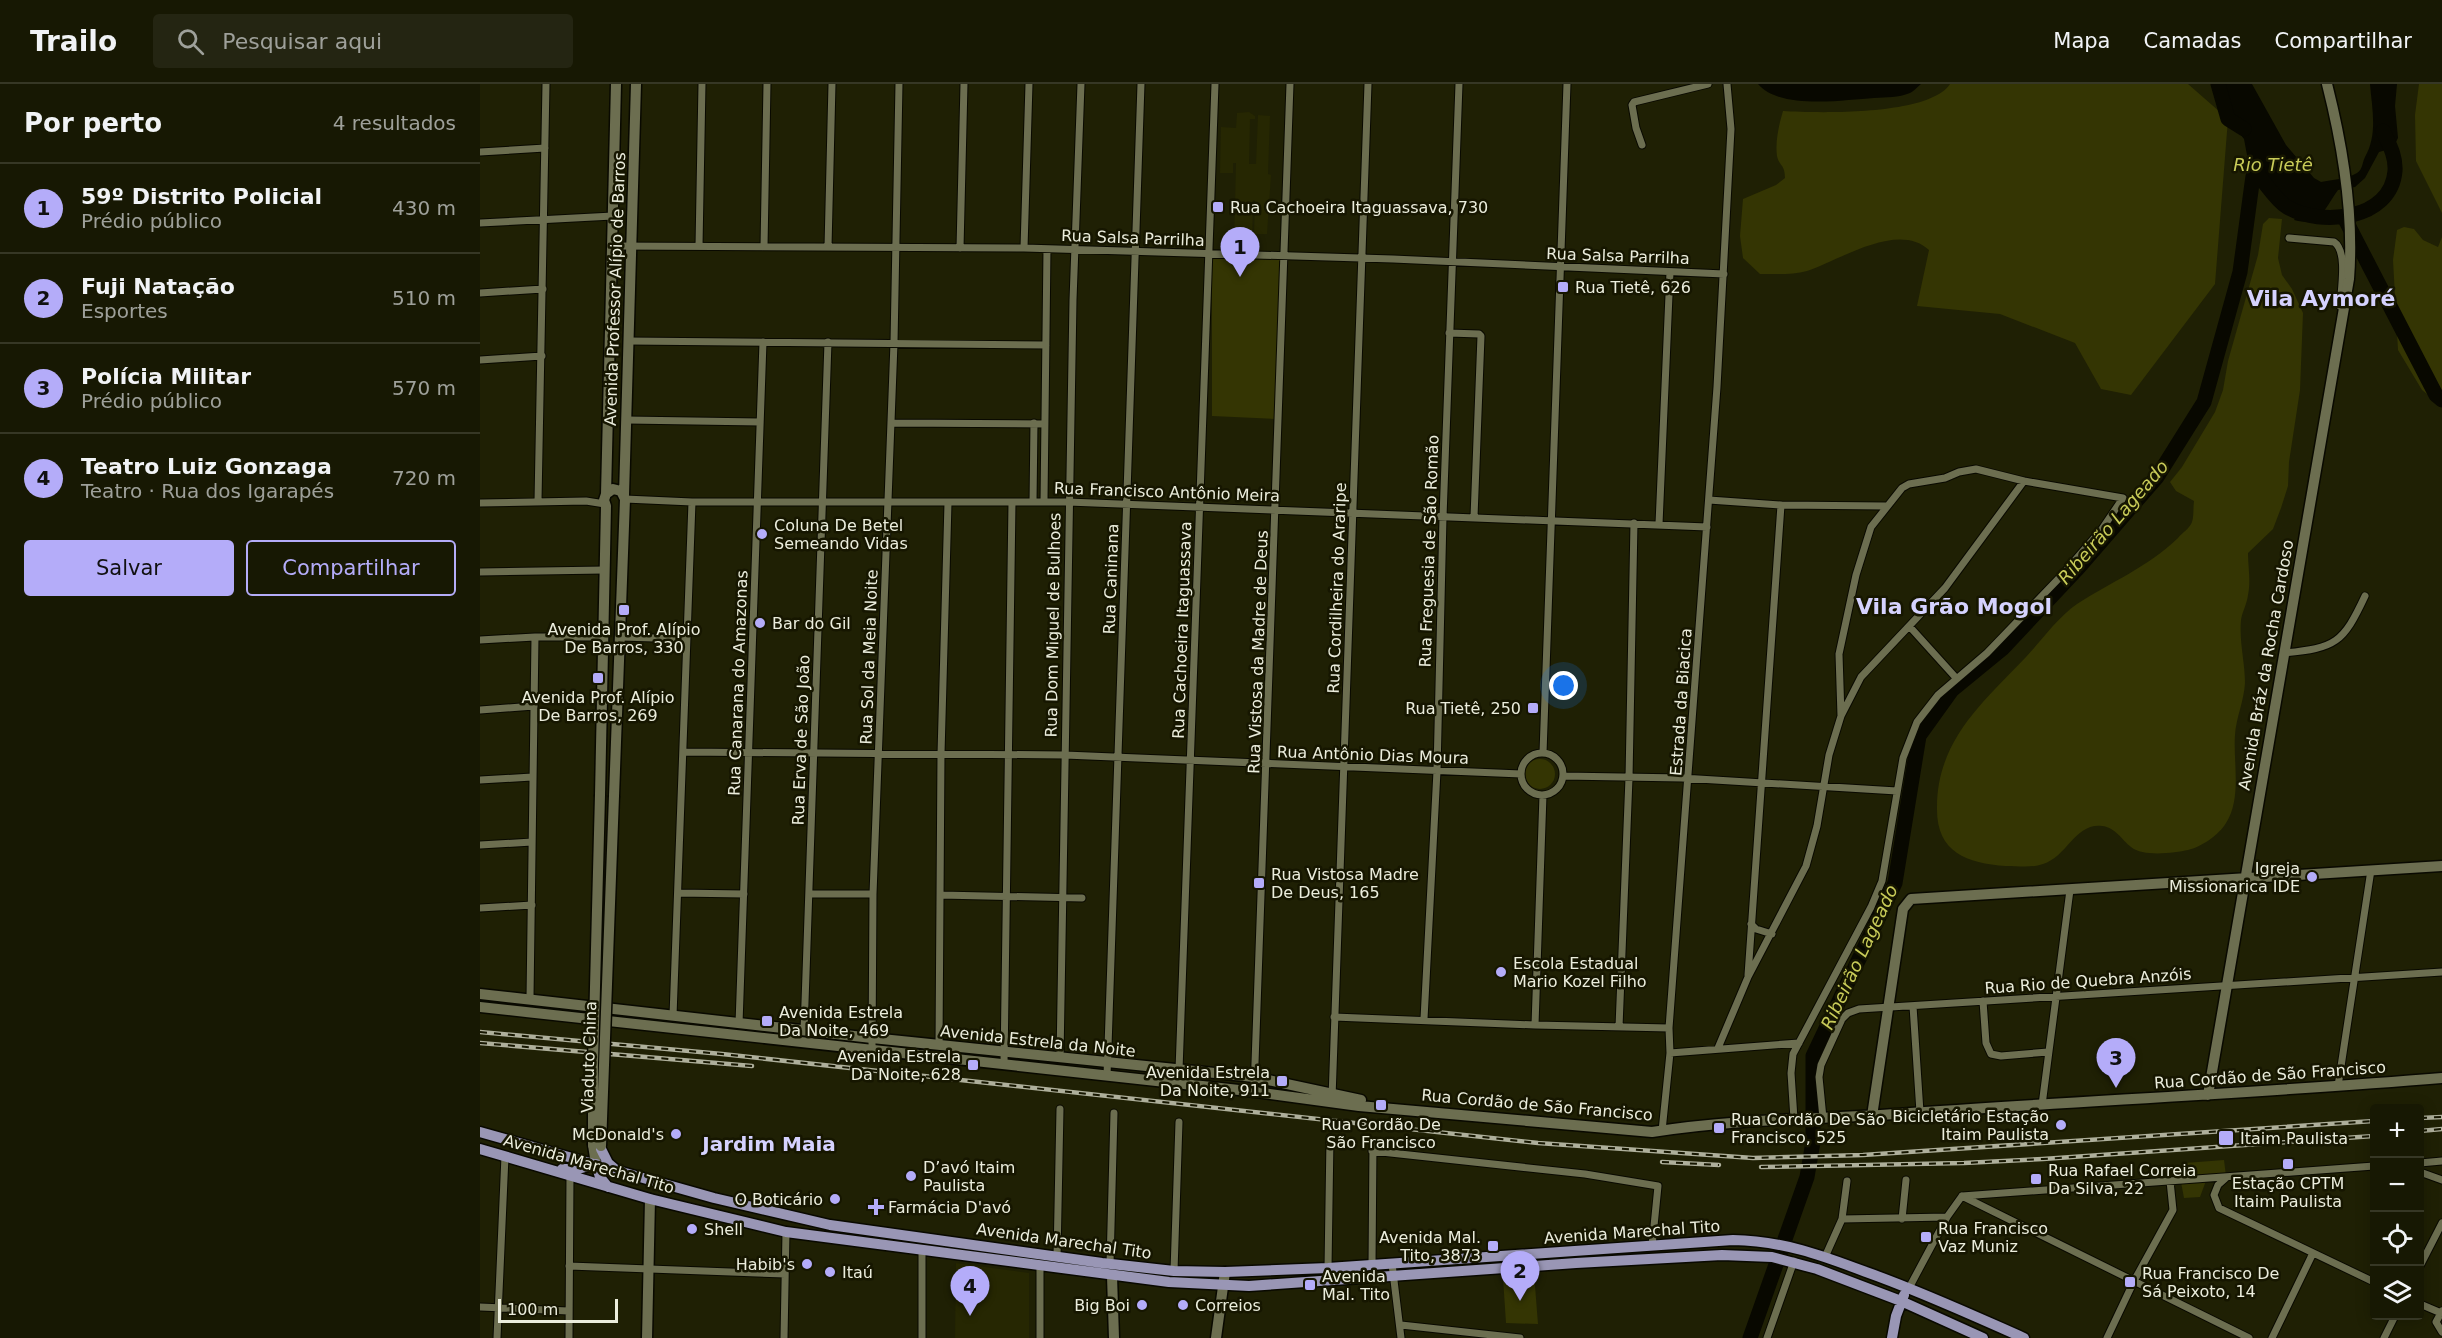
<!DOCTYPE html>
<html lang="pt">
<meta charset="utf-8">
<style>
:root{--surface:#171803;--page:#242512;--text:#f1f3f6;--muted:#9ea09a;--line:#363725;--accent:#b4acf9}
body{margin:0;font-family:"DejaVu Sans",sans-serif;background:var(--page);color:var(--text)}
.controls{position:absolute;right:18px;bottom:18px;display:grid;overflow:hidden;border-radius:6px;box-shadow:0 3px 15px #0003}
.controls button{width:54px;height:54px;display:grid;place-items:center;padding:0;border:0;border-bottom:2px solid var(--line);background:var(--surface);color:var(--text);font:30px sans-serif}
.scale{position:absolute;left:18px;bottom:15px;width:120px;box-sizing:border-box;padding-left:6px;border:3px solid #ebeddc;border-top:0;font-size:16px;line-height:21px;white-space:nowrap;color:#ebeddc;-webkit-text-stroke:4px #161600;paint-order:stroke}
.you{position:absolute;left:1084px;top:602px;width:21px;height:21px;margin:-15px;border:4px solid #fff;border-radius:50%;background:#1a73e8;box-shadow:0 0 0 9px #1a73e833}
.badge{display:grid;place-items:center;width:39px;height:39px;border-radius:50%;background:var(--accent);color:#111;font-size:20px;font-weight:700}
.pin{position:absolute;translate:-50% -50px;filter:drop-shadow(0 2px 3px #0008)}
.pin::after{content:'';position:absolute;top:32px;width:21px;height:18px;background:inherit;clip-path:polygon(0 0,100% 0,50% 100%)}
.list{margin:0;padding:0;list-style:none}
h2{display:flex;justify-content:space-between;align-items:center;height:78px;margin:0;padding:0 24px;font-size:26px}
h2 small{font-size:20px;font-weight:400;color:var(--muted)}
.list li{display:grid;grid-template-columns:39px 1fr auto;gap:18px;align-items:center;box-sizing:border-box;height:90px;padding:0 24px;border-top:2px solid var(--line)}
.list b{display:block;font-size:22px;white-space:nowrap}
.list p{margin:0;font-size:20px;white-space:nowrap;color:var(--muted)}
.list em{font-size:20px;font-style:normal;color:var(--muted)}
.actions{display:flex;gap:12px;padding:18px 24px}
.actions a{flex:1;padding:14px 0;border:2px solid var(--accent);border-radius:6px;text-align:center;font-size:21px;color:var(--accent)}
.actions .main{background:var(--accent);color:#111}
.icon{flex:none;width:33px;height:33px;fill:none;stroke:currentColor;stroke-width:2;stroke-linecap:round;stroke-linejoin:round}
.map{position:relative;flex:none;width:1962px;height:1254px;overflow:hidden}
header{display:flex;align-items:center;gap:36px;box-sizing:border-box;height:84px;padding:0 30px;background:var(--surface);border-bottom:2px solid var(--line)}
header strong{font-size:28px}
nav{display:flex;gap:33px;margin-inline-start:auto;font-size:21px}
.search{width:420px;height:54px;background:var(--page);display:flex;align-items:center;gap:15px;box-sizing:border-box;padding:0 21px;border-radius:6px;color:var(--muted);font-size:22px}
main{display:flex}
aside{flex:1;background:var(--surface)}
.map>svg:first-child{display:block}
.built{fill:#262702}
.green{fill:#343503}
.water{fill:#080800}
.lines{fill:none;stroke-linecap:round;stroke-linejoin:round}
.river{stroke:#080800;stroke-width:15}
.street-casing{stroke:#090900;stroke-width:9}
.secondary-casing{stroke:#090900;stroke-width:13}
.primary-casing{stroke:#090900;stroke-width:13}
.street{stroke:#6c6e50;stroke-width:7}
.secondary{stroke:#6c6e50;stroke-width:10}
.primary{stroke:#9996b5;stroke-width:10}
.rail-casing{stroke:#aeaf9b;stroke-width:4.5}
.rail{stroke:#161600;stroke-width:2;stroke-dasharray:7;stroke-linecap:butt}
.secondary-bridge-casing{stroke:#090900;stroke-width:13;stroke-linecap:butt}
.secondary-bridge{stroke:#6c6e50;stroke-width:10}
.poi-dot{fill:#b4acf9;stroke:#161600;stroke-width:2}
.labels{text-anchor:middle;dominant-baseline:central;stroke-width:5;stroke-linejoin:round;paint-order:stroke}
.poi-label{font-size:16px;fill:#ebeddc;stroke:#161600;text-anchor:start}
.street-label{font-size:16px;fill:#ebeddc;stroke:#161600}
.water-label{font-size:18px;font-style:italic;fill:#c8cb58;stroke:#161600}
.quarter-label{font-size:20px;font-weight:bold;fill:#d5d2fe;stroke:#161600}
.district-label{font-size:22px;font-weight:bold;fill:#d5d2fe;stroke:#161600}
</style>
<header>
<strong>Trailo</strong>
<div class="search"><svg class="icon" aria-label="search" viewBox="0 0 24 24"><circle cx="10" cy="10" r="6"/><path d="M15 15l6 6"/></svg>Pesquisar aqui</div>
<nav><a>Mapa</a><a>Camadas</a><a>Compartilhar</a></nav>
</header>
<main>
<aside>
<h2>Por perto<small>4 resultados</small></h2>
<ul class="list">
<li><span class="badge">1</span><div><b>59º Distrito Policial</b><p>Prédio público</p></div><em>430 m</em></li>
<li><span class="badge">2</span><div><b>Fuji Natação</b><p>Esportes</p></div><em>510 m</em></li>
<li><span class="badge">3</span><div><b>Polícia Militar</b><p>Prédio público</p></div><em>570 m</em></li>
<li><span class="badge">4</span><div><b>Teatro Luiz Gonzaga</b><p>Teatro · Rua dos Igarapés</p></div><em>720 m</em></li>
</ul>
<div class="actions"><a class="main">Salvar</a><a>Compartilhar</a></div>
</aside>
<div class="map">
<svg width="1962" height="1254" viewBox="0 0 1962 1254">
<rect width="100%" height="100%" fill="#1f2004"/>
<path class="built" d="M769,28L775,32V35H770L769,80H776L778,31L790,32L788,90L791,91L787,150H774L775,117L773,116L772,165H767V159H754L756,79H753V89H740L741,43L756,44L757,29Z
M476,1179L549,1189V1254H475Z"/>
<path class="green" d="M1470,0H1708L1748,35L1735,200L1651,311L1621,305L1595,259L1520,230L1437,222L1449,166C1418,137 1360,176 1327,187C1313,191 1295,190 1280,190L1263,174L1260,152L1263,115L1296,101L1305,94C1305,80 1299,82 1297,72C1295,57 1299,41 1303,27C1338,29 1449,32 1470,0Z
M1939,0H1962V129L1936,77L1935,31Z
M1789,134L1802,135L1798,174L1802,191L1812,205L1823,229L1820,306L1809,378L1808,402L1801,424L1793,445L1768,469C1768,483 1771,497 1768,511C1767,520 1762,528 1761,536C1759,558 1765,578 1765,599C1764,617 1756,634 1755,651C1753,678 1762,714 1746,739C1739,751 1721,763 1708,766C1694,769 1663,773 1651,763C1642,756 1635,743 1622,742C1595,739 1587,773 1563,780C1552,784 1538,782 1526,782C1486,779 1456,768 1457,723C1457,656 1504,617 1546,573C1562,556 1577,534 1597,520C1631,498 1668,483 1698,454C1702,449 1710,444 1712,438C1714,432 1713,424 1714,417L1696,407L1690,398L1702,383L1735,328L1743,306L1748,277L1778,171L1783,140Z
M1924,143L1934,145L1943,156L1958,163L1962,153V322L1942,306L1918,266L1913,176L1917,146Z
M732,172L801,175L795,335L732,332Z
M1045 690a15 15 0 1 1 30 0a15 15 0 1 1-30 0Z
M1744,1076L1746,1092L1727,1094L1720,1113L1704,1114L1701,1098L1706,1094L1705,1079Z
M1054,1189L1058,1240L1026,1239L1023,1194Z"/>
<path class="water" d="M1278,0H1441C1437,3 1434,7 1430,9C1418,14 1407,13 1394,14C1363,16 1300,26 1278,0Z
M1738,0H1772L1806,61L1834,94L1841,98C1852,96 1867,95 1877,89C1883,85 1882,79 1885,73C1898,50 1892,25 1890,0H1917L1915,22L1918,54L1913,64L1899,68L1885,94L1875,103L1858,106C1844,125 1841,143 1814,136L1819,128C1807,112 1795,107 1778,100L1770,87L1764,55L1748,35L1745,10Z"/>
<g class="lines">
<path class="river" d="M1738,0L1748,35L1764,45
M1778,88L1779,92C1787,101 1796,116 1807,123C1841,143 1911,136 1915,87C1916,72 1909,60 1903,47
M1866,137L1956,311L1962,316
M1270,1254L1327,1093L1333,1058V972L1415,799L1439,652L1472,606L1522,565L1599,483L1677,393L1724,318L1760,188L1773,92"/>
<defs>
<path id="street" d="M1162,61L1156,44L1152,21L1154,18L1228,0
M0,68L65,64
M0,139L133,132
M1809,154L1854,158C1868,167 1861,205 1860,222
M133,162L544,164L913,175L1244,190
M219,162L222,0
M284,163L287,0
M348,163L352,0
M480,164L484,0
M544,164L549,0
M0,209L63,205
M969,249L999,250L1001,252L994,433
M148,257L566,261
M0,276L62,272
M147,336L280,338
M411,339L565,340
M145,415L212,418H588L1227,443
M1229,416L1301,421L1406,422
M58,417L66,0
M553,418L554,339
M564,418L567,165
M0,419L106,417L125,420
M1179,440L1190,188
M0,488L124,486
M1430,543L1477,595
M141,553L207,555
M0,556L55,553H123
M1804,569C1856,564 1863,559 1885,512
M0,626L54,622
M204,668L585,671L1041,690
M1063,669L1087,0
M1041 690a21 21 0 1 1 42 0a21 21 0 1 1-42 0Z
M1083,692L1202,694L1417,707
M0,696L52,693
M0,761L52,758
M198,809L264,810
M329,810H393
M461,811L602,814
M0,824L52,821
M1271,840L1276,845L1292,850
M1268,891L1301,421
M50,914L55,553
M1503,917L1506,959L1511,970L1521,972L1568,968
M1433,922L1440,1028
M193,932L212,418
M854,933L1055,941L1189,944
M944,935L957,687L963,433L979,0
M259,940L283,258
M1055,941L1063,711
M1139,943L1149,694L1154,439
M324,947L348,258
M459,961L461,670L468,419
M1238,964L1268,893L1326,782L1337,742L1349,671L1361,632L1381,593L1465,504L1544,397
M392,966L393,810L414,259L419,0
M1190,969L1319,959
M580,974L593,216L601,0
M524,980L532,418
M699,986L735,0
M627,992L661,0
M1858,1002L1891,786
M774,1007L810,0
M852,1014L888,0
M1562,1021L1590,806
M1343,1034L1339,993L1341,981L1362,935L1368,929L1379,925L1962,888
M1314,1035L1311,989L1313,970L1391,823L1402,797L1423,674L1437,638L1458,611L1507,569L1583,490L1622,445L1643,414L1544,397L1496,385L1479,388L1465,394L1429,400L1422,404L1391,443L1376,491L1359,570L1361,632
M1182,1047L1190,969L1189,944L1237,303L1251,45L1247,0
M892,1067L1105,1090L1178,1102L1172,1162
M1940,1079L1962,1077
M1940,1088L1962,1096
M1747,1093L1738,1101L1734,1111L1739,1124L1894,1198
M1482,1112L1894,1082
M1484,1113L1769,1254
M1362,1135L1467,1133
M1422,1135L1426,1096
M577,1173L580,1025
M1345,1173L1362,1135L1367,1097
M630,1180L634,1029
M912,1180L921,1254
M892,1181L893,1059
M89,1182L305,1190
M1940,1182L1962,1139
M848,1184L850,1054
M694,1187L699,1038
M1429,1204L1467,1133L1482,1112
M1940,1220L1961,1229
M0,1223L88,1227
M1962,1227L1956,1238L1962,1248
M921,1241L1040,1254
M17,1254L25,1072
M89,1254L90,1091
M304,1254L306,1148
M442,1254V1165
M560,1254V1182
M1287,1254L1314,1177
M1627,1254L1654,1197L1693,1126L1690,1097
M1792,1254L1833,1169
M1904,1254L1915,1232"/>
<path id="secondary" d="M126,410L136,0
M144,411L156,0
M120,711L126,422L124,416L126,410L133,405L141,407L145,415L134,712
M0,910L392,954L774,993L881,1016
M0,923L768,1007L879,1022L1172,1048C1253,1035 1336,1035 1417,1030C1599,1017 1781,1009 1962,994
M1728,1011L1869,195C1874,131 1863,63 1847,0
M1392,1032L1423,825L1431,815L1962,782
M113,1061L116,1080
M632,1192L634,1254
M167,1254L170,1115
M736,1254L745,1188"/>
<path id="primary" d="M0,1048L234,1114L350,1141L622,1179L694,1187L745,1188L848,1184L1253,1156C1303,1157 1341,1171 1386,1188C1440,1207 1492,1231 1544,1254
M0,1065L170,1115L306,1148L689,1198L769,1202L1096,1179L1242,1171L1292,1173L1337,1185L1421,1217L1503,1254
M121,1065L128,1079L135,1085
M82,1085H98L116,1080L120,1093L128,1103
M1412,1254L1416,1232L1424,1211"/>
</defs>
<use href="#street" class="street-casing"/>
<use href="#secondary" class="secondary-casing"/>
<use href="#primary" class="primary-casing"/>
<use href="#street" class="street"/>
<use href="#secondary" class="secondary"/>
<use href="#primary" class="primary"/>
<defs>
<path id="rail" d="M0,948L242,970L1058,1059L1273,1074L1383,1071L1894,1037
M0,959L272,982
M1940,1034L1962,1033
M1940,1047L1962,1045
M1182,1078L1239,1081
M1281,1083L1484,1079L1563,1075L1894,1052"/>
</defs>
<use href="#rail" class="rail-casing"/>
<use href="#rail" class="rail"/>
<defs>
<path id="secondary-bridge" d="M113,1061V980L120,711
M121,1062L134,712"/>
</defs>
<use href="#secondary-bridge" class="secondary-bridge-casing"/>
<use href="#secondary-bridge" class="secondary-bridge"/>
</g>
<g class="poi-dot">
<rect x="732" y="117" width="12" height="12" rx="3"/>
<rect x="1077" y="197" width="12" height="12" rx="3"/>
<circle cx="282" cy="450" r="6"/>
<rect x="138" y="520" width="12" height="12" rx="3"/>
<circle cx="280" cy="539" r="6"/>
<rect x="112" y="588" width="12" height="12" rx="3"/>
<rect x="1047" y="618" width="12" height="12" rx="3"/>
<circle cx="1832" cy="793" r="6"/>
<rect x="773" y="793" width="12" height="12" rx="3"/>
<circle cx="1021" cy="888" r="6"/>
<rect x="281" y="931" width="12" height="12" rx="3"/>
<rect x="487" y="975" width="12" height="12" rx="3"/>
<rect x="796" y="991" width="12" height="12" rx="3"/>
<rect x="895" y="1015" width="12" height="12" rx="3"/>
<circle cx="1581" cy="1041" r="6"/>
<rect x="1233" y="1038" width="12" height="12" rx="3"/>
<circle cx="196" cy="1050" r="6"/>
<rect x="1738" y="1046" width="16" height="16" rx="3"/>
<rect x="1802" y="1074" width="12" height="12" rx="3"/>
<circle cx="431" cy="1092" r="6"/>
<rect x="1550" y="1089" width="12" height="12" rx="3"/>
<circle cx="355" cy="1115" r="6"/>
<path d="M393 1114h6v6h6v6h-6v6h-6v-6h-6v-6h6z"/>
<circle cx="212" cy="1145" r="6"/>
<rect x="1440" y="1147" width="12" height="12" rx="3"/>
<rect x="1007" y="1156" width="12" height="12" rx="3"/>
<circle cx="327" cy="1180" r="6"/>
<circle cx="350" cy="1188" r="6"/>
<rect x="1644" y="1192" width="12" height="12" rx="3"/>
<rect x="824" y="1195" width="12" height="12" rx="3"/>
<circle cx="662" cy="1221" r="6"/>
<circle cx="703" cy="1221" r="6"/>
</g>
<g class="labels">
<g class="poi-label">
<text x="750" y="123">Rua Cachoeira Itaguassava, 730</text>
<text x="1095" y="203">Rua Tietê, 626</text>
<text x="294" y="441">Coluna De Betel<tspan x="294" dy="18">Semeando Vidas</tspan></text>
<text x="292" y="539">Bar do Gil</text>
<text x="144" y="545" text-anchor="middle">Avenida Prof. Alípio<tspan x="144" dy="18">De Barros, 330</tspan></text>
<text x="118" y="613" text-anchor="middle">Avenida Prof. Alípio<tspan x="118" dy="18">De Barros, 269</tspan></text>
<text x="1041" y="624" text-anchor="end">Rua Tietê, 250</text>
<text x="1820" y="784" text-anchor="end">Igreja<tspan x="1820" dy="18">Missionarica IDE</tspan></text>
<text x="791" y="790">Rua Vistosa Madre<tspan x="791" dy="18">De Deus, 165</tspan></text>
<text x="1033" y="879">Escola Estadual<tspan x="1033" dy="18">Mario Kozel Filho</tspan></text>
<text x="299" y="928">Avenida Estrela<tspan x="299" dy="18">Da Noite, 469</tspan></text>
<text x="481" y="972" text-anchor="end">Avenida Estrela<tspan x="481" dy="18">Da Noite, 628</tspan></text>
<text x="790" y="988" text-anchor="end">Avenida Estrela<tspan x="790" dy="18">Da Noite, 911</tspan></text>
<text x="1569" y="1032" text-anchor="end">Bicicletário Estação<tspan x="1569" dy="18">Itaim Paulista</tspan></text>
<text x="1251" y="1035">Rua Cordão De São<tspan x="1251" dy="18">Francisco, 525</tspan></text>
<text x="901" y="1040" text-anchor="middle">Rua Cordão De<tspan x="901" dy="18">São Francisco</tspan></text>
<text x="184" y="1050" text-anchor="end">McDonald's</text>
<text x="1760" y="1054">Itaim Paulista</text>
<text x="443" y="1083">D’avó Itaim<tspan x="443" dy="18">Paulista</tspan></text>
<text x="1568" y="1086">Rua Rafael Correia<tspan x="1568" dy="18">Da Silva, 22</tspan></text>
<text x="1808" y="1099" text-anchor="middle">Estação CPTM<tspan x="1808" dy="18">Itaim Paulista</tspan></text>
<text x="343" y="1115" text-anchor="end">O Boticário</text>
<text x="408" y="1123">Farmácia D'avó</text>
<text x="1458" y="1144">Rua Francisco<tspan x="1458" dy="18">Vaz Muniz</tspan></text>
<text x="224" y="1145">Shell</text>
<text x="1001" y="1153" text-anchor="end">Avenida Mal.<tspan x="1001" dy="18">Tito, 3873</tspan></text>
<text x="315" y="1180" text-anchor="end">Habib's</text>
<text x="362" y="1188">Itaú</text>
<text x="1662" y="1189">Rua Francisco De<tspan x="1662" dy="18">Sá Peixoto, 14</tspan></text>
<text x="842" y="1192">Avenida<tspan x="842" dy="18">Mal. Tito</tspan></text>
<text x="650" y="1221" text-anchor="end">Big Boi</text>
<text x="715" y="1221">Correios</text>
</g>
<g class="street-label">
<text transform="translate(653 154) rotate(2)">Rua Salsa Parrilha</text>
<text transform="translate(1138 172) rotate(2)">Rua Salsa Parrilha</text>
<text transform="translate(135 205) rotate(-88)">Avenida Professor Alípio de Barros</text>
<text transform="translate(687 408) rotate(2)">Rua Francisco Antônio Meira</text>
<text transform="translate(949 467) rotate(-88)">Rua Freguesia de São Romão</text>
<text transform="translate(631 495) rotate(-88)">Rua Caninana</text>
<text transform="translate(857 504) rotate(-88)">Rua Cordilheira do Araripe</text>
<text transform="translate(573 541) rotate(-89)">Rua Dom Miguel de Bulhoes</text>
<text transform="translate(702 546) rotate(-88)">Rua Cachoeira Itaguassava</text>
<text transform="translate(778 568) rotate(-88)">Rua Vistosa da Madre de Deus</text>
<text transform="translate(389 573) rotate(-88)">Rua Sol da Meia Noite</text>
<text transform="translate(1786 581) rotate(-80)">Avenida Bráz da Rocha Cardoso</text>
<text transform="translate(258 599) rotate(-88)">Rua Canarana do Amazonas</text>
<text transform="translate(1201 618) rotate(-86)">Estrada da Biacica</text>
<text transform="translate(321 656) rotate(-88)">Rua Erva de São João</text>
<text transform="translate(893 671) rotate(2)">Rua Antônio Dias Moura</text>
<text transform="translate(1608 897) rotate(-4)">Rua Rio de Quebra Anzóis</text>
<text transform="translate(558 957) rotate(6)">Avenida Estrela da Noite</text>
<text transform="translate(109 973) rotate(-88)">Viaduto China</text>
<text transform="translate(1790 991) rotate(-4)">Rua Cordão de São Francisco</text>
<text transform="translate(1057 1021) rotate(5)">Rua Cordão de São Francisco</text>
<text transform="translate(109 1080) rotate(16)">Avenida Marechal Tito</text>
<text transform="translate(1152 1148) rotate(-4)">Avenida Marechal Tito</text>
<text transform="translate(584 1157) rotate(8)">Avenida Marechal Tito</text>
</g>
<g class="water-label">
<text x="1793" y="80">Rio Tietê</text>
<text transform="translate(1633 438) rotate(-49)">Ribeirão Lageado</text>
<text transform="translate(1379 873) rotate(-65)">Ribeirão Lageado</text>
</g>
<g class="quarter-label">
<text x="289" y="1060">Jardim Maia</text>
</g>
<g class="district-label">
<text x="1841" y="214">Vila Aymoré</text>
<text x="1474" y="522">Vila Grão Mogol</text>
</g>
</g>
</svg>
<div class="controls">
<button>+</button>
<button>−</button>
<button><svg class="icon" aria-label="locate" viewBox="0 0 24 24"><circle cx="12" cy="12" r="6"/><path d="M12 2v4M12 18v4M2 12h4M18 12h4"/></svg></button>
<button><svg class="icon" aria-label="layers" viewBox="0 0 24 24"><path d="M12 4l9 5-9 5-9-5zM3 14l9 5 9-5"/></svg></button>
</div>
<div class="scale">100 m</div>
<div class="you"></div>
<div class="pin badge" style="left:760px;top:193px">1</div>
<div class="pin badge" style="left:1040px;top:1217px">2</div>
<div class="pin badge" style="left:1636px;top:1004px">3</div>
<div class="pin badge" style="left:490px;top:1232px">4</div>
</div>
</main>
